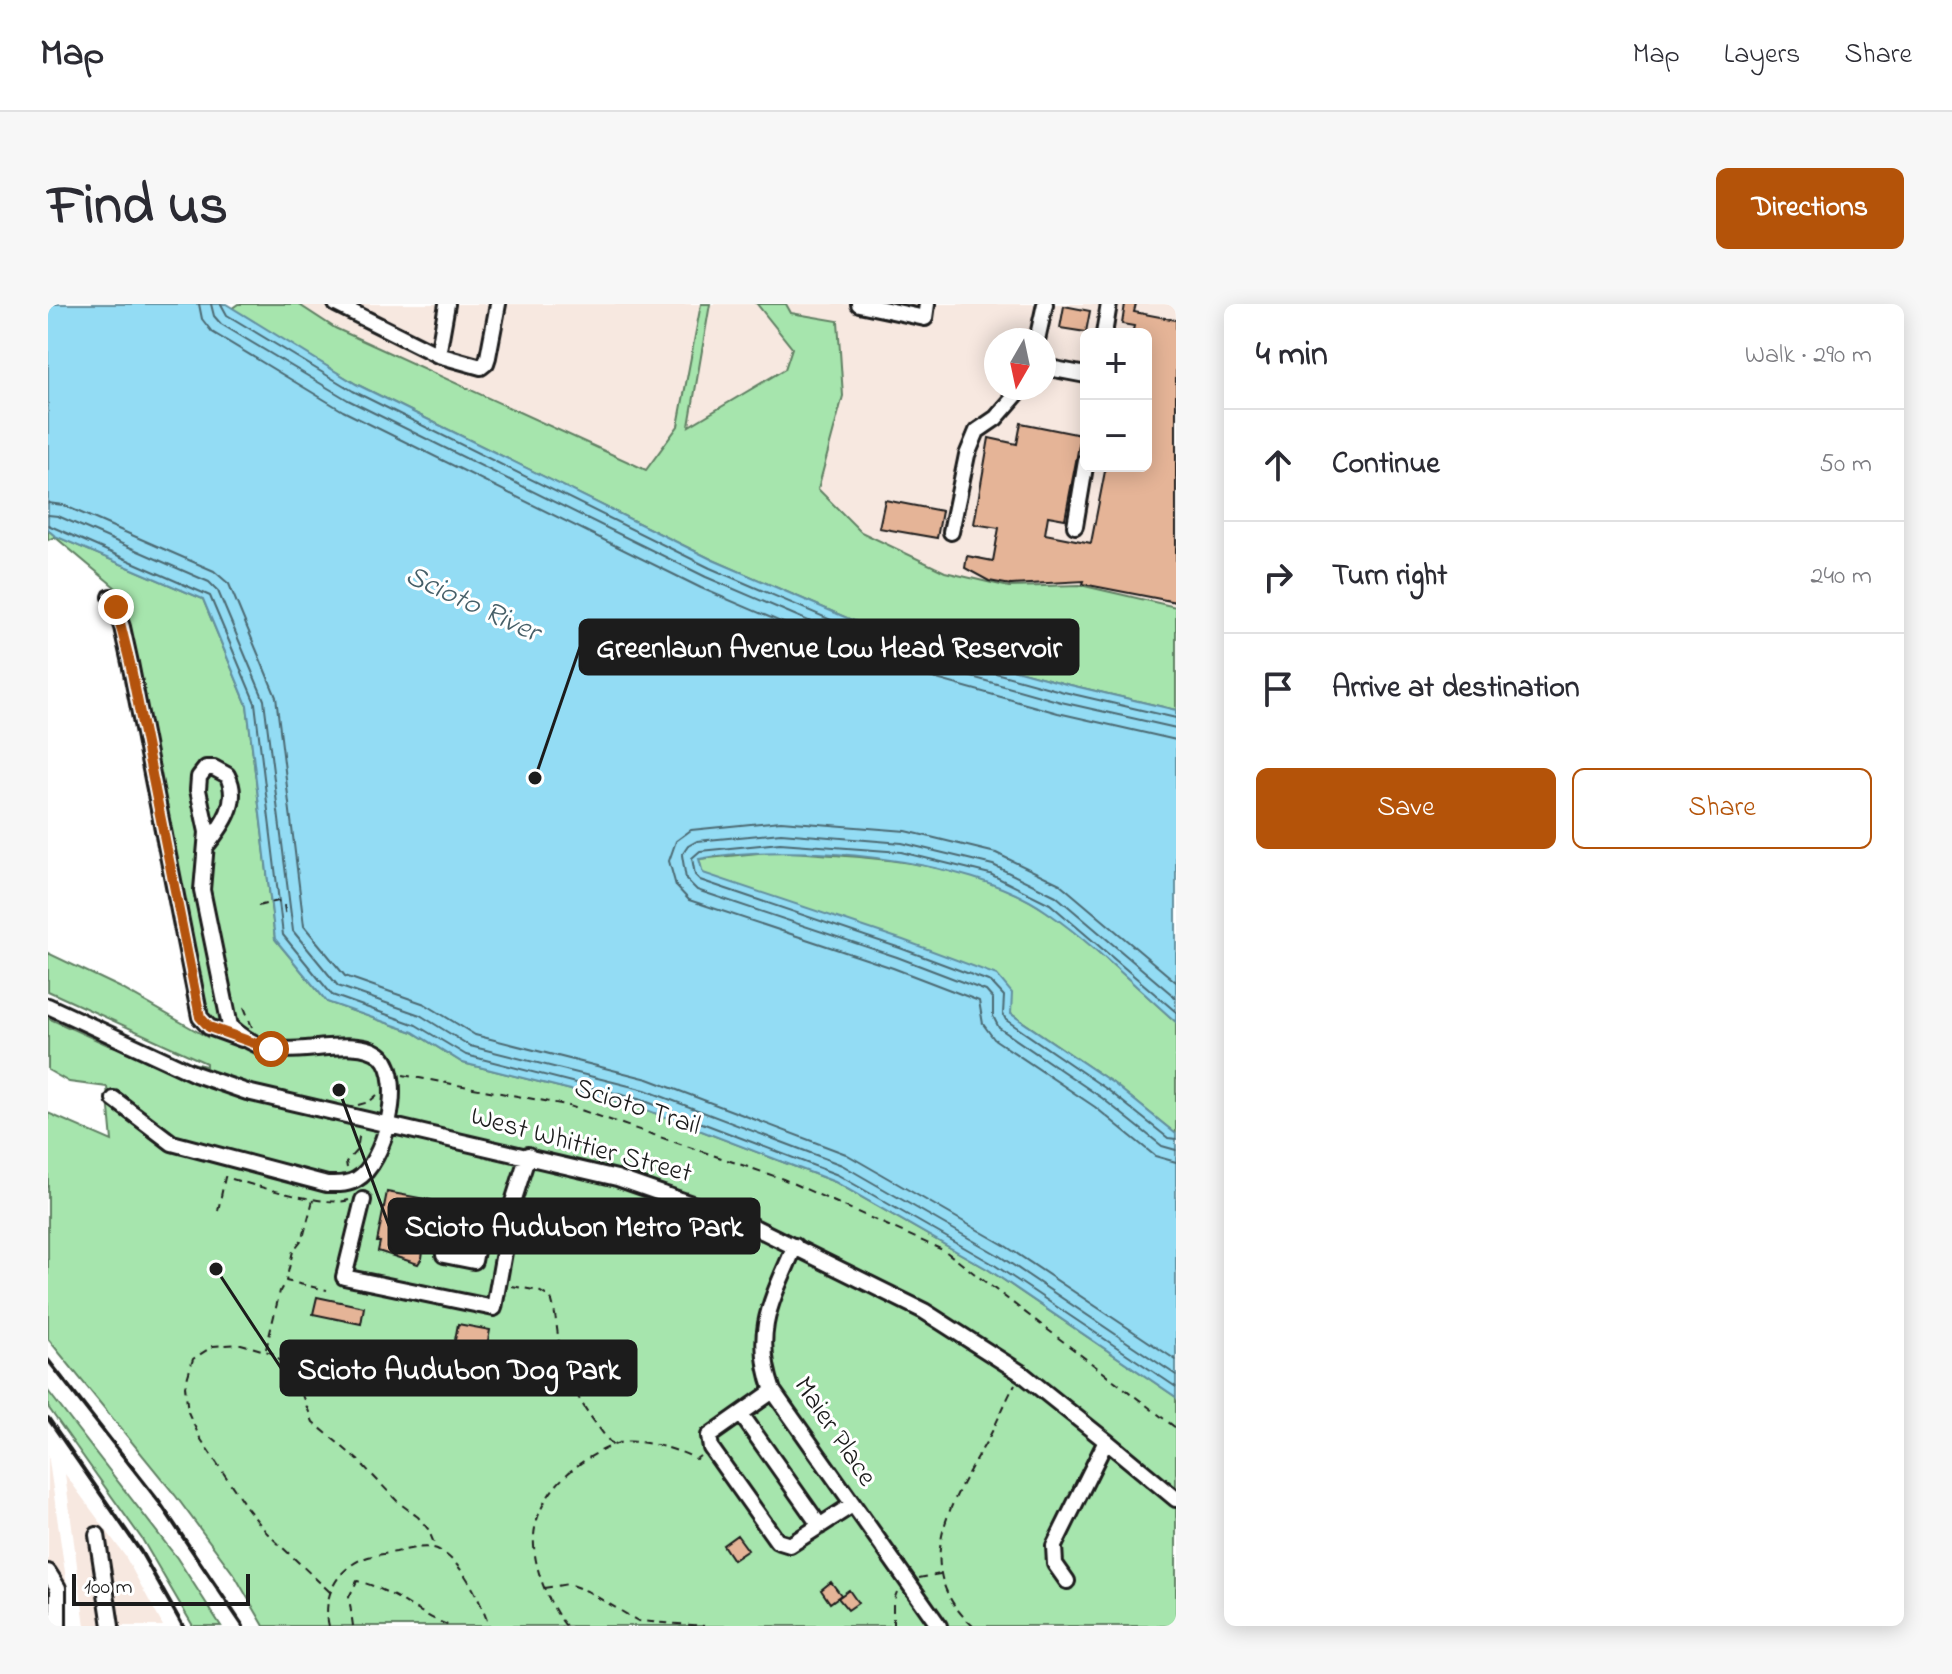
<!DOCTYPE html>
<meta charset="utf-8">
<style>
:root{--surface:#fff;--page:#f7f7f7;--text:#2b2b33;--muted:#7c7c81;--line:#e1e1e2;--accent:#b45309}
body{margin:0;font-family:"Indie Flower",sans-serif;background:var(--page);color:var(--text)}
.controls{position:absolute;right:24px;top:24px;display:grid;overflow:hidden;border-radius:12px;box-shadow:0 4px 20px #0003}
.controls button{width:72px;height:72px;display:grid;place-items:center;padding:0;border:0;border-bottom:2px solid var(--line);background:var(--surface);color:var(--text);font:40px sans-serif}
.compass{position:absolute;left:936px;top:24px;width:72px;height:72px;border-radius:50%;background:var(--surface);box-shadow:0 4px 20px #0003;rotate:189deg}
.scale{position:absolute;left:24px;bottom:20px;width:178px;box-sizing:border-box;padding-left:8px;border:4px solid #1c1c1c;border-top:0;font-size:22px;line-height:28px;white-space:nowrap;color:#1c1c1c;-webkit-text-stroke:6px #fff;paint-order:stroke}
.stop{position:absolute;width:24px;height:24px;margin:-18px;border:6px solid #b45309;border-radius:50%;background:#fff}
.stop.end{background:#b45309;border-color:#fff;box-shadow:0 2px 8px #0008}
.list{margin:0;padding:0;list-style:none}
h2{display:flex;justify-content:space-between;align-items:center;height:104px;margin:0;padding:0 32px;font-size:34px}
h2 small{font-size:26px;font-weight:400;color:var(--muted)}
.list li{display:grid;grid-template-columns:52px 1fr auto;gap:24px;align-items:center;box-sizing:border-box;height:112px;padding:0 32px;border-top:2px solid var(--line)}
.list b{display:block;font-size:30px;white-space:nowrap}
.list em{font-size:26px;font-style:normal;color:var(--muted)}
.actions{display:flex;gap:16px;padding:24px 32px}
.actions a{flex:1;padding:18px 0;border:2px solid var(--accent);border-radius:12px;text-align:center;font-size:28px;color:var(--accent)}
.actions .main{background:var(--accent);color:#fff}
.icon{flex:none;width:44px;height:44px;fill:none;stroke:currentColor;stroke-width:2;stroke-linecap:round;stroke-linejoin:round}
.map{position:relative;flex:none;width:1128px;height:1322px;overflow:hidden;border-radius:12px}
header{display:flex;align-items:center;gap:48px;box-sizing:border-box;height:112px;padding:0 40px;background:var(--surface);border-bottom:2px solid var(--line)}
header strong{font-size:38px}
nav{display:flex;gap:44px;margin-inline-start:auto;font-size:28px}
.intro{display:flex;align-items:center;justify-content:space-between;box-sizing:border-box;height:192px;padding:0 48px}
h1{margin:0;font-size:56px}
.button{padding:20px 36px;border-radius:12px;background:var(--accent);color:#fff;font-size:28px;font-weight:700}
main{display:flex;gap:48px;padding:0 48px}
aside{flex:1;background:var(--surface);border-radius:12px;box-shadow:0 4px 20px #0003}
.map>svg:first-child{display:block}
.built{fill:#f7e8e0;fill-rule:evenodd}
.green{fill:#a6e5ad;stroke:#618064;stroke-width:2}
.water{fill:#93dcf4;stroke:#638f9e;stroke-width:2}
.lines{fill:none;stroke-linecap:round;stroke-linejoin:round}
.shore{stroke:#4c6972;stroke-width:2}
.building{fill:#e5b497;stroke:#1c1c1c;stroke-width:2}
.minor-casing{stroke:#1c1c1c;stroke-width:20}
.path{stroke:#1c1c1c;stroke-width:2;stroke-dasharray:8 6;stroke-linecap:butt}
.minor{stroke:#fff;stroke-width:14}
.rail{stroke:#1c1c1c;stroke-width:4}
.route{stroke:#b45309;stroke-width:10}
.labels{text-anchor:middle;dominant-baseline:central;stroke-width:6;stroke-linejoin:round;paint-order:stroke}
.street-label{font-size:28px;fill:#1c1c1c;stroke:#fff}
.water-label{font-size:30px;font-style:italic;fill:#465f68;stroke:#fff}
.leader{fill:none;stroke:#1c1c1c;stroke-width:3}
.callout-dot{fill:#1c1c1c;stroke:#fff;stroke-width:3}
.callout{fill:#1c1c1c;stroke:#1c1c1c;stroke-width:3}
.callout-label{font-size:30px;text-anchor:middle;font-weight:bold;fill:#fff}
</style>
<header>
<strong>Map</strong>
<nav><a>Map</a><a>Layers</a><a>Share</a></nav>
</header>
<div class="intro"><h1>Find us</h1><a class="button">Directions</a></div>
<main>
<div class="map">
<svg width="1128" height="1322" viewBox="0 0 1128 1322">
<rect width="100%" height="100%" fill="#fff"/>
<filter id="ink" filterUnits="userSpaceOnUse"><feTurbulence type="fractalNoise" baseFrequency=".0125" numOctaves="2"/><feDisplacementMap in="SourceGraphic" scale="16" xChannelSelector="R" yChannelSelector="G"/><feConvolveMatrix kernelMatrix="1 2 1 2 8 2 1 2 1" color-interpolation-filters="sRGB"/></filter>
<g filter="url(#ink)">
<path class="built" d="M250,0H653L630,122L598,167L287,24Z
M662,0H709L744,44L737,65L640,123Z
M738,0H1128V303L1032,281L961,283L897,268L813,228L770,185L795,92ZM1038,30H1098V162H1038ZM948,36H996V84H948Z
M0,1150L20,1289L19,1322H0Z
M17,1170L77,1252L115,1322H37Z"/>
<path class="green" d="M190,0H250L287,24L598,166L630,122L653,0H662L641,122L737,65L744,44L709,0H738L743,9L790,17L795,92L770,185L813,228L897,268L961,283L1032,281L1128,303V406L1018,380L836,330L665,256L308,80L183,5Z
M0,226L7,232L155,295L199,401L227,635L279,698L365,728L415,759L591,803L787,878L941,966L1128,1093V1322H216L187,1272L127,1191L0,1035V809L64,837L59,783L21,778L0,766V714L60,741L158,762V759L0,687V649L71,683L159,733L157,714L74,289L7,233L0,236Z
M731,547C820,554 921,555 998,607C1043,637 1087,682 1128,718V830L1065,779L963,710L654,569L651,555Z
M0,1087L129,1254L173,1322H145L94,1235L0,1103Z"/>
<path class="water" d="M0,0H178L308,80L665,256L836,330L1018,380L1128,406V718C1086,681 1045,640 999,608C921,552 743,538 651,555L655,569L855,636L949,671L964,689L963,710L1065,779L1128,830V1093L941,966L787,878L591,803L415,759L365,728L279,698L227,635L199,401L155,295L7,232L0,226Z"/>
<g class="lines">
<path class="shore" d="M151,0L154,15L164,28L295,107L653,284L824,357L1010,409L1128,436
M163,0L166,12L173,20L300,96L658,273L828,346L1013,398L1128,424
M173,0L179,11L305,87L662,264L832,337L1016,388L1128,414
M0,199L15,201L166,267L181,280L228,393L256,622L297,672L377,700L427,731L600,775L798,850L956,941L1128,1056
M0,211L10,212L161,278L170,287L216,396L245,627L290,682L372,711L422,742L597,786L794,861L950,951L1128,1071
M0,221L162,292L207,399L235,631L284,691L368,721L418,751L594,796L790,871L945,960L1128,1083
M1128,678L1012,580L948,549L858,527L733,517L643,526L628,537L621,557L628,582L641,596L845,664L931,697L935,720L946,735L1047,803L1107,852L1128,858
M1128,694L1008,592L945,561L854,539L733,529L649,537L640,542L634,551L638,575L649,586L849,653L938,687L945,695V712L951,724L1054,794L1114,842L1128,846
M1128,708L1002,600L942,570L853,548L732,539L652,547L644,554L647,571L652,576L852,644L943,678L956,692L955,710L958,716L1060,786L1120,834L1128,835"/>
</g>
<path class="building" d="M1077,0H1088L1086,8L1128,16V298L1035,280L1036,277L963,281L941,277L917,264L919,252L945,257L951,224L926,220L941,134L969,140L973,119L1033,131L1017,215L1000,212L997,230L1043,239L1058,162H1098V30H1084L1086,22L1074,20Z
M1016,2L1042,7L1038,28L1012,24Z
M837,196L894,207L889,234L831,224Z
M339,888L383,896L384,912L380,916L374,954L370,960L330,947L332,938H329Z
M269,993L316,1003L313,1020L265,1010Z
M410,1020L442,1026L434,1069L402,1063Z
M689,1231L700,1246L685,1256L675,1241Z
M783,1278L793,1291L782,1299L773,1286Z
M801,1286L810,1299L800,1306L790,1294Z"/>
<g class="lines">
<defs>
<path id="minor" d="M288,0L390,51L433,63L438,59L440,53L450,0
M811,0L877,14L879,0
M1056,30L1061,0
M989,36L997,0
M390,51L399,0
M996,63L1038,71
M1027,222L1038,157
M903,228L919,151L929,127L948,114L974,84
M63,293L74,323L82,359L152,713L161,723L194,735
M0,702L147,770L199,788L569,874L698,919L876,1007L973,1069L1058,1137
M66,795L124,839L279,880C289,880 300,881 309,875C336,860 358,776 333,752C312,732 255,750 225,745C208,743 195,734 182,722L154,586L159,528L150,486L151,473L158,464H166L179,471C193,497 175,521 158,542
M315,896L296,973L446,1004L465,898L480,851
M432,927L426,957L396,951L402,922L432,927L464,906
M747,942C724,996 704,1028 725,1087L891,1322
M725,1087L661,1132L663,1144L729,1237L742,1241L804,1201
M693,1110L772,1222
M49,1231L63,1322
M0,1268L10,1284V1322
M1019,1277L1007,1260L1006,1242L1058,1137L1128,1195"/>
</defs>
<use href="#minor" class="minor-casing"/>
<path class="path" d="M210,602L230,597L236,601L238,613
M196,703L204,723
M355,771L518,801L735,875L897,947L1128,1124
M310,801L321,798L329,791
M299,864L298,858L309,846L312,827
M265,896L255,934L245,947L238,977L279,986
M170,907L177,873C203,880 279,904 301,896
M464,982L491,987L503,994C510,1016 509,1040 516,1062C526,1092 546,1118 565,1142
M218,1045L232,987L237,978
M871,1274L892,1270
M496,1284L520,1280L539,1287L590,1317L657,1322
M282,1288L219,1229L199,1204L152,1134L140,1108L137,1082L145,1055L165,1042L193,1040L224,1049L245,1069L265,1118L311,1157L350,1198L370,1213L380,1225L388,1244
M281,1322C274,1295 287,1268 312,1256C323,1251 337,1250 348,1248C361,1245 379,1240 391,1246C416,1260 432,1296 441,1322
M305,1322L301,1293L309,1277C344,1285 369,1310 402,1322
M518,1322C499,1299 481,1254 487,1224C495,1183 533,1153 571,1139C586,1133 634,1146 648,1155L652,1152
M845,1322V1298L849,1288
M925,1322C859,1263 905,1195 940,1135C950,1117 957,1098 967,1080"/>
<use href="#minor" class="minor"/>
<path class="rail" d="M0,1056L112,1199L195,1322
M0,1114L93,1248L135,1322"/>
</g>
</g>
<g class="lines" filter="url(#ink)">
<path class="route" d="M68,303L82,359L152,713L161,723L223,745"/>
</g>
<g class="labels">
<g class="street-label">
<text transform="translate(589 804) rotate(18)">Scioto Trail</text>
<text transform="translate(533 842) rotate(15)">West Whittier Street</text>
<text transform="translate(786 1128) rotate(56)">Maier Place</text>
</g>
<g class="water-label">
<text transform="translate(424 301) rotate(25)">Scioto River</text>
</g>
</g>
<path class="leader" d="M487 474L532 343M291 786L341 922M168 965L233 1064"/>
<g class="callout-dot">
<circle cx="487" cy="474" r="8"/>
<circle cx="291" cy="786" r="8"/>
<circle cx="168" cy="965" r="8"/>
</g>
<g class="callout">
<rect x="532" y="316" width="498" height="54" rx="8"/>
<rect x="341" y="895" width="370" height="54" rx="8"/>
<rect x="233" y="1037" width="355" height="54" rx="8"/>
</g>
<g class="callout-label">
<text x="781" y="353">Greenlawn Avenue Low Head Reservoir</text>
<text x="526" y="932">Scioto Audubon Metro Park</text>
<text x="411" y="1075">Scioto Audubon Dog Park</text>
</g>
</svg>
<div class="controls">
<button>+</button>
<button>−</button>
</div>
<svg class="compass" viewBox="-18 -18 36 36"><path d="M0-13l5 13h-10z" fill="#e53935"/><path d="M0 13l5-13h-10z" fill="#7c7c81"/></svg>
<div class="scale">100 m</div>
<div class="stop" style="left:223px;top:745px"></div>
<div class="stop end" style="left:68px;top:303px"></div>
</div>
<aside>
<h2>4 min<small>Walk · 290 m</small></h2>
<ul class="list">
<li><svg class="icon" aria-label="ahead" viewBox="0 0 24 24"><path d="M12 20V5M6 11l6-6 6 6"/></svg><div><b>Continue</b></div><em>50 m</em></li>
<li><svg class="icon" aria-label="right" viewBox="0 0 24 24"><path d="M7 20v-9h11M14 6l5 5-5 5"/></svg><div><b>Turn right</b></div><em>240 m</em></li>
<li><svg class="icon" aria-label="arrive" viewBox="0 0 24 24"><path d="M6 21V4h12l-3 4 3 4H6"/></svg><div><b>Arrive at destination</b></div></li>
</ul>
<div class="actions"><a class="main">Save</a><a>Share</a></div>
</aside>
</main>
